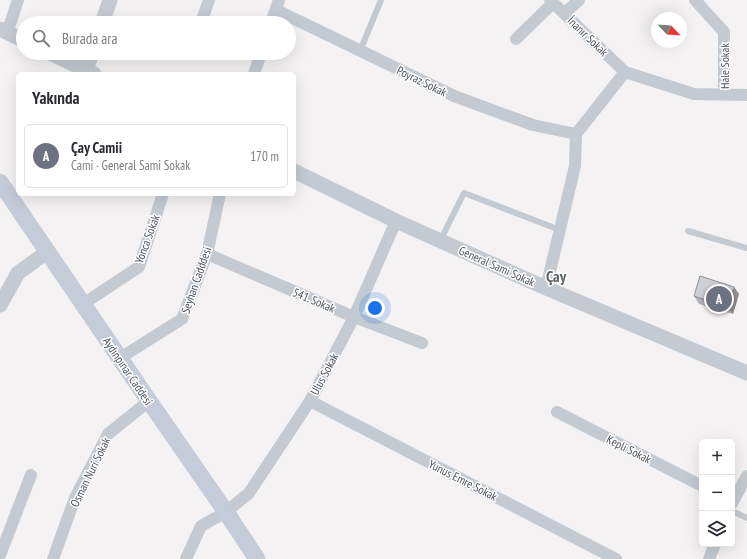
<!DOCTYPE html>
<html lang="tr">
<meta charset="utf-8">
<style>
:root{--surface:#fff;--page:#f2f2f3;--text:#2b2b33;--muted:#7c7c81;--line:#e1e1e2;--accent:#0b8043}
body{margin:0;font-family:"PT Sans Narrow",sans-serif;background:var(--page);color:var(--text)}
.controls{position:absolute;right:12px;bottom:12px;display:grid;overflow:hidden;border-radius:6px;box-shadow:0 4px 16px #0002}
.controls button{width:36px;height:36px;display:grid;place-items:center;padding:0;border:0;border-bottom:1px solid var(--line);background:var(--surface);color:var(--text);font:20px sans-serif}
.compass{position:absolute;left:651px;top:12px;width:36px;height:36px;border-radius:50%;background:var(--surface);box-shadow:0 4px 16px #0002;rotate:115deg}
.you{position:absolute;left:375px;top:308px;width:14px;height:14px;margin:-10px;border:3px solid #fff;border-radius:50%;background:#1a73e8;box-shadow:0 0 0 6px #1a73e833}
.badge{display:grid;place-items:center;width:26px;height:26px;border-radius:50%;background:var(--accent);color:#fff;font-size:13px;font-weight:700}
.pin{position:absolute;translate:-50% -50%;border:2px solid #fff;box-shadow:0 1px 4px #0006}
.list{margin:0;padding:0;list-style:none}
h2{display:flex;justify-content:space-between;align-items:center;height:52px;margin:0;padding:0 16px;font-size:17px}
h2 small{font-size:13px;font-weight:400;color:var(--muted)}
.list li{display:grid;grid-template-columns:26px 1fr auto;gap:12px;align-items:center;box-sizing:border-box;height:64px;margin:0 8px 8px;padding:0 8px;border:1px solid var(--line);border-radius:6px}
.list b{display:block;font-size:15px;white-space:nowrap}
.list p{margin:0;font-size:13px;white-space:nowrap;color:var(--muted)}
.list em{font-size:13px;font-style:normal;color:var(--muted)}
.icon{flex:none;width:22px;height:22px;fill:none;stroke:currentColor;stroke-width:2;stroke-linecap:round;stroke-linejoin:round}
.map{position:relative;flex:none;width:747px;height:559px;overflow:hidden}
.search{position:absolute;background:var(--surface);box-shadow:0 4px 16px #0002;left:16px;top:16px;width:280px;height:44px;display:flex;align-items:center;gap:10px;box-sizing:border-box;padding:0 14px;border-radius:22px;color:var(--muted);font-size:15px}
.panel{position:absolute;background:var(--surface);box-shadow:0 4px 16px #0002;left:16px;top:72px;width:280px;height:124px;border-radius:6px}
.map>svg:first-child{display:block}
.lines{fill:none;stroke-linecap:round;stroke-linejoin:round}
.service{stroke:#c3cad2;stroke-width:6}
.minor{stroke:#c3cad2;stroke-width:12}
.tertiary{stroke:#c3cad2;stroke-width:15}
.secondary{stroke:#c5ccd9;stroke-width:17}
.wall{fill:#b2b3b8}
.shaded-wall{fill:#919296}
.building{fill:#cfd0d6;stroke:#919296}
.labels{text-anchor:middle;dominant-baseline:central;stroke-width:3;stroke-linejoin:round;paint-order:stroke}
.street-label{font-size:12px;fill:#4a525f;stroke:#fff}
.district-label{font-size:16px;font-weight:bold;fill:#5e6166;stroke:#fff}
</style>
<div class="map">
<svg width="747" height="559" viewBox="0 0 747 559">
<rect width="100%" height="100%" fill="#f4f2f2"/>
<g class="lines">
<path class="service" d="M360,51L381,0
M688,231L747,248
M440,241L464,193L560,230
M732,511L747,518"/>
<path class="minor" d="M550,0L625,72
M695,0L724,32V95
M276,10L454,96L533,125L576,134
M565,13L579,0
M201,23L209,0
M271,23L279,0
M7,33L18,0
M516,39L553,3
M254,74L261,53
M207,254L354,317L422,343
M546,288L575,166L576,134L625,72L694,94L747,95
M83,304L139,267L163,194
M120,358L182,319L207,254L220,194
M310,401L616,559
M557,412L702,486
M732,503L747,476
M0,555L31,475
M53,559L75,498L108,434L149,401
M186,559L201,526L226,512L249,493L310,401L354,317L396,221
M709,559L715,544"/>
<path class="tertiary" d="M102,23L110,0
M0,29L23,40
M50,53L94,74
M86,70L92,53
M294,171L396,221L546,288L747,373
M0,305L18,273L47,252"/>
<path class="secondary" d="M0,182L149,401L226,512L257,559"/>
</g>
<path class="wall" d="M734,287L739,294L733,314L699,304L694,296Z"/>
<path class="shaded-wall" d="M734,287L739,294L733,314L727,307Z"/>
<path class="building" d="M700,276L734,287L727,307L694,296Z"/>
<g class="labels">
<g class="street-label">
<text transform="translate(588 36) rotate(44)">İnanır Sokak</text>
<text transform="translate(724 66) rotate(-90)">Hale Sokak</text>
<text transform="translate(422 81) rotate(26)">Poyraz Sokak</text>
<text transform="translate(147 239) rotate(-70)">Yonca Sokak</text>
<text transform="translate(497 266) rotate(24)">General Sami Sokak</text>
<text transform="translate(196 280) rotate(-71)">Seyhan Cadddesi</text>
<text transform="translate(314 300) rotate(23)">541. Sokak</text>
<text transform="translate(128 371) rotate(56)">Aydınpınar Caddesi</text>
<text transform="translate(324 374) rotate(-62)">Ulus Sokak</text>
<text transform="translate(629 449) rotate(27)">Kepli Sokak</text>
<text transform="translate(90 472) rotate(-64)">Osman Nuri Sokak</text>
<text transform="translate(463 480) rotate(27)">Yunus Emre Sokak</text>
</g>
<g class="district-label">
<text x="556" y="276">Çay</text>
</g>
</g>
</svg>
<div class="controls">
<button>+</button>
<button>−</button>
<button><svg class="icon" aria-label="layers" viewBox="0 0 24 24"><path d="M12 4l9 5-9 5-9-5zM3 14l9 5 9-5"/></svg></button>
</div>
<svg class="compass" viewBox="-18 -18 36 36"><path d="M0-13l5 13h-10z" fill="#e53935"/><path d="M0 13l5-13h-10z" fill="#7c7c81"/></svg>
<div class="you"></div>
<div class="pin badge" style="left:719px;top:299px;background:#6b7280">A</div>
<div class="search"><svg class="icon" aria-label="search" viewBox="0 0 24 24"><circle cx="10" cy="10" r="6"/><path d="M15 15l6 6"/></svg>Burada ara</div>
<section class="panel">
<h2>Yakında<small></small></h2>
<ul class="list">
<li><span class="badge" style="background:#6b7280">A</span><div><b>Çay Camii</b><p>Cami · General Sami Sokak</p></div><em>170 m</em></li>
</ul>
</section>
</div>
